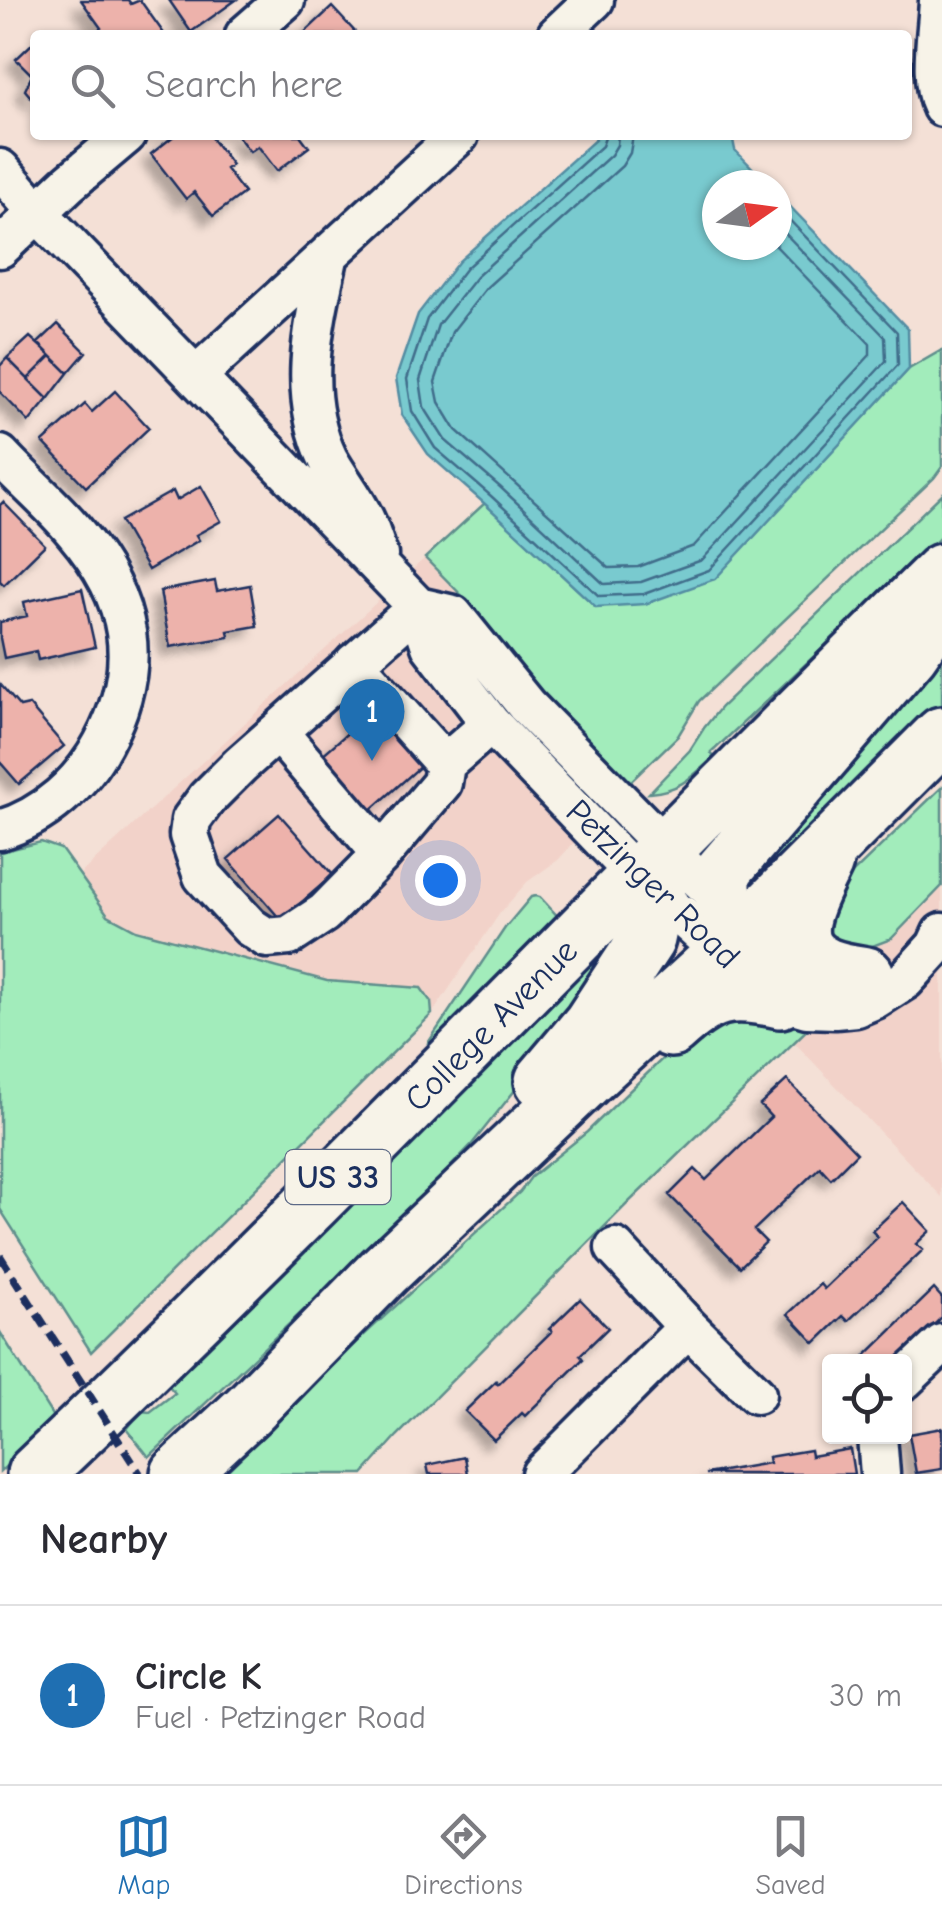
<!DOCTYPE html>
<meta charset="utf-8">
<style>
:root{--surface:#fff;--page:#f2f2f3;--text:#2b2b33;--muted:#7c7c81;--line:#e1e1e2;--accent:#1f6fb2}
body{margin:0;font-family:"Comic Neue",sans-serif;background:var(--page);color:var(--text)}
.controls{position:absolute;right:30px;bottom:30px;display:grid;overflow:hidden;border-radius:10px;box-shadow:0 2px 8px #0004}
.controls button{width:90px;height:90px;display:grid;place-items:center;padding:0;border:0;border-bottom:2px solid var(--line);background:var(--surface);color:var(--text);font:50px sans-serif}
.compass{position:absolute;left:702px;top:170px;width:90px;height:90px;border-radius:50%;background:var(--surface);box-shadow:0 2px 8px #0004;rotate:76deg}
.you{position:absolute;left:440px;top:880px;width:35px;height:35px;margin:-25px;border:8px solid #fff;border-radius:50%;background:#1a73e8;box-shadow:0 0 0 15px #1a73e833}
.badge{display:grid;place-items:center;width:65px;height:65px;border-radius:50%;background:var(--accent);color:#fff;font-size:32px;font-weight:700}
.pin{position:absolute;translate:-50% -82px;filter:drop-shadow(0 2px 5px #0008)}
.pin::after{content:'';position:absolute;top:52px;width:35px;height:30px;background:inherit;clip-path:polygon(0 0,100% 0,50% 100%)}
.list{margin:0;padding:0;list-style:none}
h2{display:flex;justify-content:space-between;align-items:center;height:130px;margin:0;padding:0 40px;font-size:42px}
h2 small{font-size:32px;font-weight:400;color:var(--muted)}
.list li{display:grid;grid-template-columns:65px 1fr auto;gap:30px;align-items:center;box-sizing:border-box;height:180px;padding:0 40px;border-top:2px solid var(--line)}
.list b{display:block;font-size:38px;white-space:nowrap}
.list p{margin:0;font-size:32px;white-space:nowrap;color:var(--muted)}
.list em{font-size:32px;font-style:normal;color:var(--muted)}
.icon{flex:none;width:55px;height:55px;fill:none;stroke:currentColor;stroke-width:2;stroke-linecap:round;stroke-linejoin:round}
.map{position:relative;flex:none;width:942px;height:1474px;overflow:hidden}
.search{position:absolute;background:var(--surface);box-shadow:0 2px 8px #0004;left:30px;right:30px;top:30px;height:110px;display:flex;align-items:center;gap:25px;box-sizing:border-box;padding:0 35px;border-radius:10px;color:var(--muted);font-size:38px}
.sheet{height:310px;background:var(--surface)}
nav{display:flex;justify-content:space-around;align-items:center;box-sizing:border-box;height:140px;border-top:2px solid var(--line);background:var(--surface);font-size:28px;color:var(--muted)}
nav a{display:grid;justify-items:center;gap:5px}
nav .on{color:var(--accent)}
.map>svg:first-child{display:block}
.built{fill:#f2d2c9}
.green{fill:#a2ecbb;stroke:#5e8e8c;stroke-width:2.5}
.water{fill:#79cacf;stroke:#538ca2;stroke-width:2.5}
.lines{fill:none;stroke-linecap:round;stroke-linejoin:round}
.shore{stroke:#416d8b;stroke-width:2.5}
.building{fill:#edb2ab;stroke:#1b2f5e;stroke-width:2.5;filter:url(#shadow)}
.minor-casing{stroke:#1b2f5e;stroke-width:45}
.highway-casing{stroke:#1b2f5e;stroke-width:62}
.minor{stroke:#f7f3e8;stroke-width:38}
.highway{stroke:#f7f3e8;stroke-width:55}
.rail{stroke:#1b2f5e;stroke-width:8;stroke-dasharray:15 8;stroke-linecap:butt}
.labels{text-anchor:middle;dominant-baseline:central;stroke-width:10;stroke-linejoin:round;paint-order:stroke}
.shield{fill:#f7f3e8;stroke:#5d6a87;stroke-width:2.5}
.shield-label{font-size:32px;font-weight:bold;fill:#1b2f5e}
.street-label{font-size:35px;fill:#1b2f5e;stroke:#f7f3e8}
</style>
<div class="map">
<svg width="942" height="1474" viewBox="0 0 942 1474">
<defs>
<filter id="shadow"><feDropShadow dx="-9" dy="9" stdDeviation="5" flood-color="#0004"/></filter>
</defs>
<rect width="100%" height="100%" fill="#f4e0d6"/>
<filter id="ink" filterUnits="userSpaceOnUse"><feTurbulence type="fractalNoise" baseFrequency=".01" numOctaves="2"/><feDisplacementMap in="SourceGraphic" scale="20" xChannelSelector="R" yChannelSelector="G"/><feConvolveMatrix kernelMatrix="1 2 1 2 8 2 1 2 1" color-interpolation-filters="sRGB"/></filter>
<g filter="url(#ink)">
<path class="built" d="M425,558L474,608L527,687L626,786L558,860L527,882L500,913L432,1014L431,1002L421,988L327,981L136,930L108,915L79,875Z
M942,886V1197L794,1042L815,1022L862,950L891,938Z"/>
<path class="green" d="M942,350V467L934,478L699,701L678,736L626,786L527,687L474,608L425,558L485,503L596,607L714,579L909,369Z
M942,494V535L905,574L863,610L711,753L714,757C692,777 679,791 649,793L690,750L704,728L721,707Z
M942,639V709L766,879L745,881Z
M942,787V886L891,939L862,950L822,940L827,898Z
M41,842L61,849L108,915L136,930L327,981L421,988L431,1002L432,1014L91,1352L0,1209V852Z
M536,896L540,897L562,921L432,1045L428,1043L505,928L531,897Z
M589,962L604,979L472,1144L406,1213L149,1457L127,1429L141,1411L150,1412L175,1393L163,1379Z
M699,1021L815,1022L628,1203L397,1436L363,1474H224L351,1347L520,1192L531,1177L587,1132L689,1033L701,1042L710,1032Z
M0,1332L55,1420L0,1472Z"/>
<path class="water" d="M596,135H732L735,150L769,185H717V245H777V193L908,329L909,369L715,579L645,604L596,607L485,504L428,454L402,415L396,378L418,314L459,261L596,139Z"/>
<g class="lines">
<path class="shore" d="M606,135L602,146L466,268L427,319L407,379L412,411L435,448L491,496L599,596L644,594L709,570L898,365L897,332L777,207
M618,135L617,145L611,155L476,277L438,325L420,380L424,407L445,440L500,487L604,584L641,582L702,560L886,361L885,337L777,225
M633,135L630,153L622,166L487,287L452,332L435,382L439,402L456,430L609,568L638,567L694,546L870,355V344L775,245"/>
</g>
<path class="building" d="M81,0H128L131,4L140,0L165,35H95L94,33L101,28Z
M169,0H236L191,32Z
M332,7L358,35H302Z
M35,41V102L25,90L32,75L16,59Z
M175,135H209L232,165L226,169L244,193L213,216L194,192L186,199L151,154Z
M237,135H300L309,147L277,171L258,146L250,152Z
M58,324L86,352L68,373L38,343Z
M30,337L51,356L28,379L7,358Z
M51,356L68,373L48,399L28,379Z
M7,358L48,399L29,422L0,392V366Z
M115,391L149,428L86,487L43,442L85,404L92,412Z
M201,486L221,521L196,535L199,540L148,570L120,521L173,491L177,500Z
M3,502L45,545L4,585L0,581V505Z
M215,581L217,591L250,585L257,626L228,631L229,637L170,647L160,591Z
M82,589L95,647L38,660L36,651L4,658L0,638V622L27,616L24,602Z
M0,684L20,707L29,705L64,746L19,784L0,762Z
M374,710L422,765L370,811L321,756Z
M279,814L333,875L281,920L228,859Z
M787,1080L857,1153L831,1179L820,1167L754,1230L766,1242L740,1267L669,1195L695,1169L706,1180L771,1117L760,1105Z
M903,1202L930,1231L916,1244L923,1250L848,1321L843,1316L815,1343L788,1314L820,1284L824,1289L878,1237L872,1231Z
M934,1289L942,1298V1317L897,1362H859Z
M580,1299L608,1328L580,1355L583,1359L525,1416L522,1413L494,1440L465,1411L496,1381L498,1384L552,1331L549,1329Z
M942,1428V1469L916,1473L909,1434Z
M850,1449L854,1474H706L769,1463L768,1457L810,1450L811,1456Z
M465,1457L468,1474H429L427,1465Z"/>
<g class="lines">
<defs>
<path id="minor" d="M939,0C938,31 928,79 942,107
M245,35L285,0
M557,35L594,0
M0,169L38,213L418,607L431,646L491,724L637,876L723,954L780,1000L807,1008L835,1009L856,1007L875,999L905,980L936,946L942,933
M0,248L69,183L126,135
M329,254C314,323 296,392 328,459C339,479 354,497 364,518C370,530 374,543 378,555
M196,376L459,135
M0,455C24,481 52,504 75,532C132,599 145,664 103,743C82,783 44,817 0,830
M418,607L240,765L207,798L191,820L189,835L203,876L250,927L267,938L289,936L324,913L382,854L442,783L445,764L491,724
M418,607L453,615L526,705L666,848L790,965L806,976L816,979
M354,663L445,764
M278,732L382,854
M688,1327L756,1394
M904,1380L942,1344
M877,1436L880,1474
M541,1474L688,1327L615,1248"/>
<path id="highway" d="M825,862C810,895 777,945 827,966C839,971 854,973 866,975
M723,954V871L911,652L931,623
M671,1029C710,993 728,989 780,1000
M543,1081L591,1024L647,939L666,848
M35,1474C344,1180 637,871 942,572
M179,1474L248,1410L384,1271L589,1077L723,954L942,735"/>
</defs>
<use href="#minor" class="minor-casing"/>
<use href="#highway" class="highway-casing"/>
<use href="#minor" class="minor"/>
<use href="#highway" class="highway"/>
<path class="rail" d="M0,1256L140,1474"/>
</g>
</g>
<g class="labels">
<rect class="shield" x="285.5" y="1150" width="105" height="54" rx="8"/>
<g class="shield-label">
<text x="338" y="1177">US 33</text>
</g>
<g class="street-label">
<text transform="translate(653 884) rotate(44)">Petzinger Road</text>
<text transform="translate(491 1025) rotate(-45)">College Avenue</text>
</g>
</g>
</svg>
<div class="controls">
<button><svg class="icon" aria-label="locate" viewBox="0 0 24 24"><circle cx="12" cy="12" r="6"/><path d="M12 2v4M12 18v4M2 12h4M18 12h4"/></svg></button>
</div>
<svg class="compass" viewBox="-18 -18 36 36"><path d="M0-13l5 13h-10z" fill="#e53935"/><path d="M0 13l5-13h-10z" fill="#7c7c81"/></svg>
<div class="you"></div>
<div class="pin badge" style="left:372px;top:761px">1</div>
<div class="search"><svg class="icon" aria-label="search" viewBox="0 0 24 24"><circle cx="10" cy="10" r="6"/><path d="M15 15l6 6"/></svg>Search here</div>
</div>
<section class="sheet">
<h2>Nearby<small></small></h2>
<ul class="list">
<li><span class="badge">1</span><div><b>Circle K</b><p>Fuel · Petzinger Road</p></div><em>30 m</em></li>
</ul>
</section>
<nav>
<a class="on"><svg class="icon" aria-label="map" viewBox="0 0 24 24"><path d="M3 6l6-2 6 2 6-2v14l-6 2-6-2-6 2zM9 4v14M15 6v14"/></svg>Map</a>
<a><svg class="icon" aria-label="directions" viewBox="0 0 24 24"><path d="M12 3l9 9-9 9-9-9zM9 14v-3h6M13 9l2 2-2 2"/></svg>Directions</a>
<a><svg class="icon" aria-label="saved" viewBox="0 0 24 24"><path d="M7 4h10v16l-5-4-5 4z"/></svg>Saved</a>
</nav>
